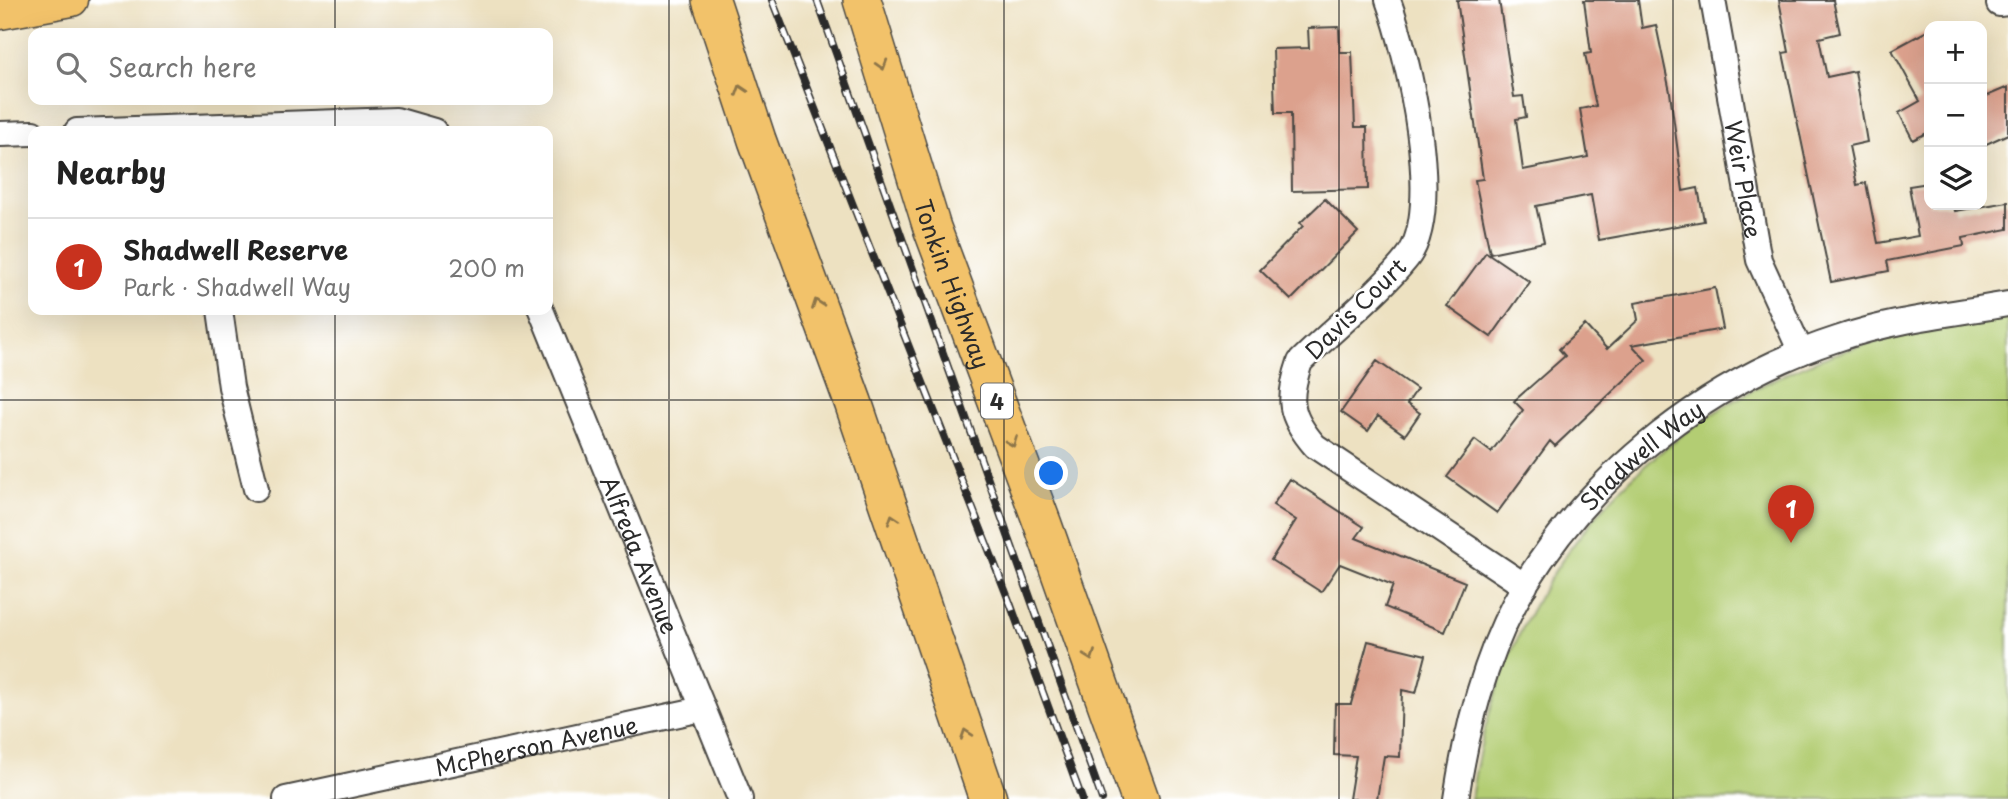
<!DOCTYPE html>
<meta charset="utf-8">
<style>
:root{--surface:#fff;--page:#f6f6f6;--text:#222;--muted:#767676;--line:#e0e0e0;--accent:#c8321e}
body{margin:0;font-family:"Playpen Sans",sans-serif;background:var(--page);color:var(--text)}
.controls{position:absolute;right:21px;top:21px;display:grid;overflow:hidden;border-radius:14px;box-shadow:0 7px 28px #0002}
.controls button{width:63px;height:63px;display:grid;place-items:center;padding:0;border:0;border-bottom:2px solid var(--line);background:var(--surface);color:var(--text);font:35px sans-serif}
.you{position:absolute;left:1052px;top:474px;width:24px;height:24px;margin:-18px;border:5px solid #fff;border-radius:50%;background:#1a73e8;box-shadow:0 0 0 10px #1a73e833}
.badge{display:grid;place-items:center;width:46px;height:46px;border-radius:50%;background:var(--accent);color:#fff;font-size:23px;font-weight:700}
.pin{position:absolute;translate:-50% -58px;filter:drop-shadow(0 2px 4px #0008)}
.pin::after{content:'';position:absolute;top:37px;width:24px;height:21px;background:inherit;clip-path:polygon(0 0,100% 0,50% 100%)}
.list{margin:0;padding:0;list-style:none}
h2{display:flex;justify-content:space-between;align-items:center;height:91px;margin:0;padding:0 28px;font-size:30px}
h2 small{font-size:23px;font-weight:400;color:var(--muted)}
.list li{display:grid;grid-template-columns:46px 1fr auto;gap:21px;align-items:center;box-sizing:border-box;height:98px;padding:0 28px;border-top:2px solid var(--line)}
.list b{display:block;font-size:26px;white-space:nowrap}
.list p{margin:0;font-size:23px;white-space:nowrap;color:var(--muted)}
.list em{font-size:23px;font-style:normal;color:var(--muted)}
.icon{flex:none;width:38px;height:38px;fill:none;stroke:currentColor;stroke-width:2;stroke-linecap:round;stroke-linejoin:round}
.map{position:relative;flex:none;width:2008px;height:799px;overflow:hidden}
.search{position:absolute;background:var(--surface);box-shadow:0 7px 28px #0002;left:28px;top:28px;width:525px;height:77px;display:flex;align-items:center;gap:18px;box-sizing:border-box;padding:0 24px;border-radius:14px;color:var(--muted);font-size:26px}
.panel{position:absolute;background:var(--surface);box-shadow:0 7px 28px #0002;left:28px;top:126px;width:525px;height:189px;border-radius:14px}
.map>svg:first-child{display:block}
.green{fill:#b3cd73;stroke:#6f7c4f;stroke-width:2}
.building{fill:#dca18d}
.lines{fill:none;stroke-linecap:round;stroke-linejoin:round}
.minor-casing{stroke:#484642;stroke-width:28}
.major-casing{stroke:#484642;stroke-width:35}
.highway-casing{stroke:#484642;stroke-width:40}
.minor{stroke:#fff;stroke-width:24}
.major{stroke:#f2c26a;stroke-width:32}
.highway{stroke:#f2c26a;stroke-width:37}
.rail-casing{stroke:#2b2b2b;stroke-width:8}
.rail{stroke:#fff;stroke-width:5;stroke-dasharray:16;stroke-linecap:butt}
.oneway{stroke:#8e764a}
.grid{fill:none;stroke:#2b2b2b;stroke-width:2;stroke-opacity:0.55}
.labels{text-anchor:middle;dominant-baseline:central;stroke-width:5;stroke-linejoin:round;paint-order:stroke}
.shield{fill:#fff;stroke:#6b6b6b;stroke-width:2}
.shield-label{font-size:21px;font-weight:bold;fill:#2b2b2b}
.street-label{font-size:23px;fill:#2b2b2b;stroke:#fff}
</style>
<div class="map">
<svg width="2008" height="799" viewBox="0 0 2008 799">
<rect width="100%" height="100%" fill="#fff"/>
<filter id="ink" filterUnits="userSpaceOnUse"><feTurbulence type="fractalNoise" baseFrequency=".0143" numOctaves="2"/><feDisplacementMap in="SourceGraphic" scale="14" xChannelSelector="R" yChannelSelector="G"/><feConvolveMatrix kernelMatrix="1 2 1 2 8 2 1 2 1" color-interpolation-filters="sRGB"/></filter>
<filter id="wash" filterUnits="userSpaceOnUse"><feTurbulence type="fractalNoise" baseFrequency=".00686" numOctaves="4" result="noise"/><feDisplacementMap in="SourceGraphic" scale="28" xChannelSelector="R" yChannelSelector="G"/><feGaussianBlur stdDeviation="1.57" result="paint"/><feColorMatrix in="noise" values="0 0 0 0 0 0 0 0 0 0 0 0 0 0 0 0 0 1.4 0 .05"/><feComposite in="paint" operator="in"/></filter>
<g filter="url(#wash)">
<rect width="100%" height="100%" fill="#ede1c1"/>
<path class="green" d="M2008,316V799H1471C1499,598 1624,438 1813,362C1876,337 1942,327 2008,316Z"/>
<g id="blocks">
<path class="building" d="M1457,0H1499L1514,97L1523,96L1526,117L1516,119L1523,170L1588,157L1580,109L1596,106L1585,54L1591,53L1584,0H1638L1642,28L1656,25L1670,92L1683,191L1698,188L1704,221L1599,240L1591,195L1536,206L1544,242L1490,253L1475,180L1483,179Z
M1779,0H1833L1840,33L1819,38L1827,77L1855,71L1867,142L1849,146L1857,185L1866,183L1878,243L1918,236L1909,186L1929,183V205H1953L1955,211L2008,202V229L1963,238L1964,246L1887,261L1889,271L1831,282L1783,53L1789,52Z
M1339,27L1340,52H1352L1355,127H1367L1368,189L1292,191L1291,113H1275L1273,49L1309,48L1308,28Z
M1929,30V132L1913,140L1899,113L1920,101L1892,50Z
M2008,87V134L1982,146V98Z
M1325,199L1358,232L1291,300L1260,270L1303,226L1300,223Z
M1486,252L1530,282L1491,337L1447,306Z
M1715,288L1723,329L1632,345L1646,360L1555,446L1550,441L1497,513L1447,477L1475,440L1491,452L1523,410L1514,401L1565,356L1559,349L1585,325L1607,349L1638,320L1635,303Z
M1377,361L1417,389L1407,404L1420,413L1405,435L1378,416L1368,431L1341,412Z
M1290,479L1364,527L1356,538L1465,582L1445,632L1385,607L1393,585L1340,564L1321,592L1271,560L1296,520L1273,505Z
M1368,641L1426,655L1416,693L1402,690L1400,757L1384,756L1377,799H1349L1356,756L1334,755L1335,704H1351Z"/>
</g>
</g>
<g filter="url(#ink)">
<use href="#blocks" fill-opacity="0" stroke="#484642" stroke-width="2"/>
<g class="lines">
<defs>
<g id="minor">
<path d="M1388,0C1408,55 1445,210 1407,258C1379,293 1332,330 1300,362C1287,400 1289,416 1315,446L1525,586"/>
<path id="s1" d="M1713,0L1759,260L1801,352"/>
<path d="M1999,4L2008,3"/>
<path d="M77,131L396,120L434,131"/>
<path d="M0,134L33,133"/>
<path d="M220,310L231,387L256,489"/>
<path id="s2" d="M541,310L740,799"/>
<path id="s3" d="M286,799L702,709"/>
<path id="s4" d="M1456,799C1467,725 1487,648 1526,583C1596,470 1710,380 1837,339C1892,320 1951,314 2008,304"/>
</g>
<path id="major" d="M0,13L72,0"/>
<g id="highway">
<path d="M711,0L757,140L853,402L988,799"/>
<path id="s5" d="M862,0L932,228L1043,525L1140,799"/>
</g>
</defs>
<use href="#minor" class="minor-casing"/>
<use href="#major" class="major-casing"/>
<use href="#highway" class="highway-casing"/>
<use href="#minor" class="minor"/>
<use href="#major" class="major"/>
<use href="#highway" class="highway"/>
<defs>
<path id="rail" d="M772,0L1010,603L1082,799
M817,0L1102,799"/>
</defs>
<use href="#rail" class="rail-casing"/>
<use href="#rail" class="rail"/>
</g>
<defs><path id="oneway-chevron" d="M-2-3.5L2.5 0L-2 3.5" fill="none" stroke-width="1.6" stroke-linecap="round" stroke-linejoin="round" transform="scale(1.75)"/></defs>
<g class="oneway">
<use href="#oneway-chevron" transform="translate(882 65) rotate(73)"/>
<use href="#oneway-chevron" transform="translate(741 90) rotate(-108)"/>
<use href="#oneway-chevron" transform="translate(817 304) rotate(-110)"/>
<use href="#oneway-chevron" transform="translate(1012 442) rotate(69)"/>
<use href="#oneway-chevron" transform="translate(893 519) rotate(-109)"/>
<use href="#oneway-chevron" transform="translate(1090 656) rotate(70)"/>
<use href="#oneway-chevron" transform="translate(966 734) rotate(-109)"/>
</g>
</g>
<path class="grid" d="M335,0V33M669,0V799M1004,0V799M1339,0V799M1673,0V799M335,100V131M335,310V799M0,400H2008"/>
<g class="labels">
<rect class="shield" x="981" y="383.5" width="32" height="35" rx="5"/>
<g class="shield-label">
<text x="997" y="401">4</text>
</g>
<g class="street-label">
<text stroke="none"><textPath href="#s1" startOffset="182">Weir Place</textPath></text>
<text stroke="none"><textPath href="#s5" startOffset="298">Tonkin Highway</textPath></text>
<text transform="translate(1355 308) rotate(-45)">Davis Court</text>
<text stroke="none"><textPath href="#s4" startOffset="402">Shadwell Way</textPath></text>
<text stroke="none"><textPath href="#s2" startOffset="264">Alfreda Avenue</textPath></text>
<text stroke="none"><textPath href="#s3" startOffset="256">McPherson Avenue</textPath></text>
</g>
</g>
</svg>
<div class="controls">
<button>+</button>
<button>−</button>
<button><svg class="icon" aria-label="layers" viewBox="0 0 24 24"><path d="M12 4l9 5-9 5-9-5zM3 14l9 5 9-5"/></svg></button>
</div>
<div class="you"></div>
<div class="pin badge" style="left:1791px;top:543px">1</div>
<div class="search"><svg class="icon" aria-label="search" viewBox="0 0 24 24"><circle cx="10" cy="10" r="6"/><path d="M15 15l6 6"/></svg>Search here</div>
<section class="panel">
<h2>Nearby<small></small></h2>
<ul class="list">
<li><span class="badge">1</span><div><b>Shadwell Reserve</b><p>Park · Shadwell Way</p></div><em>200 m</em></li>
</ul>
</section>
</div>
